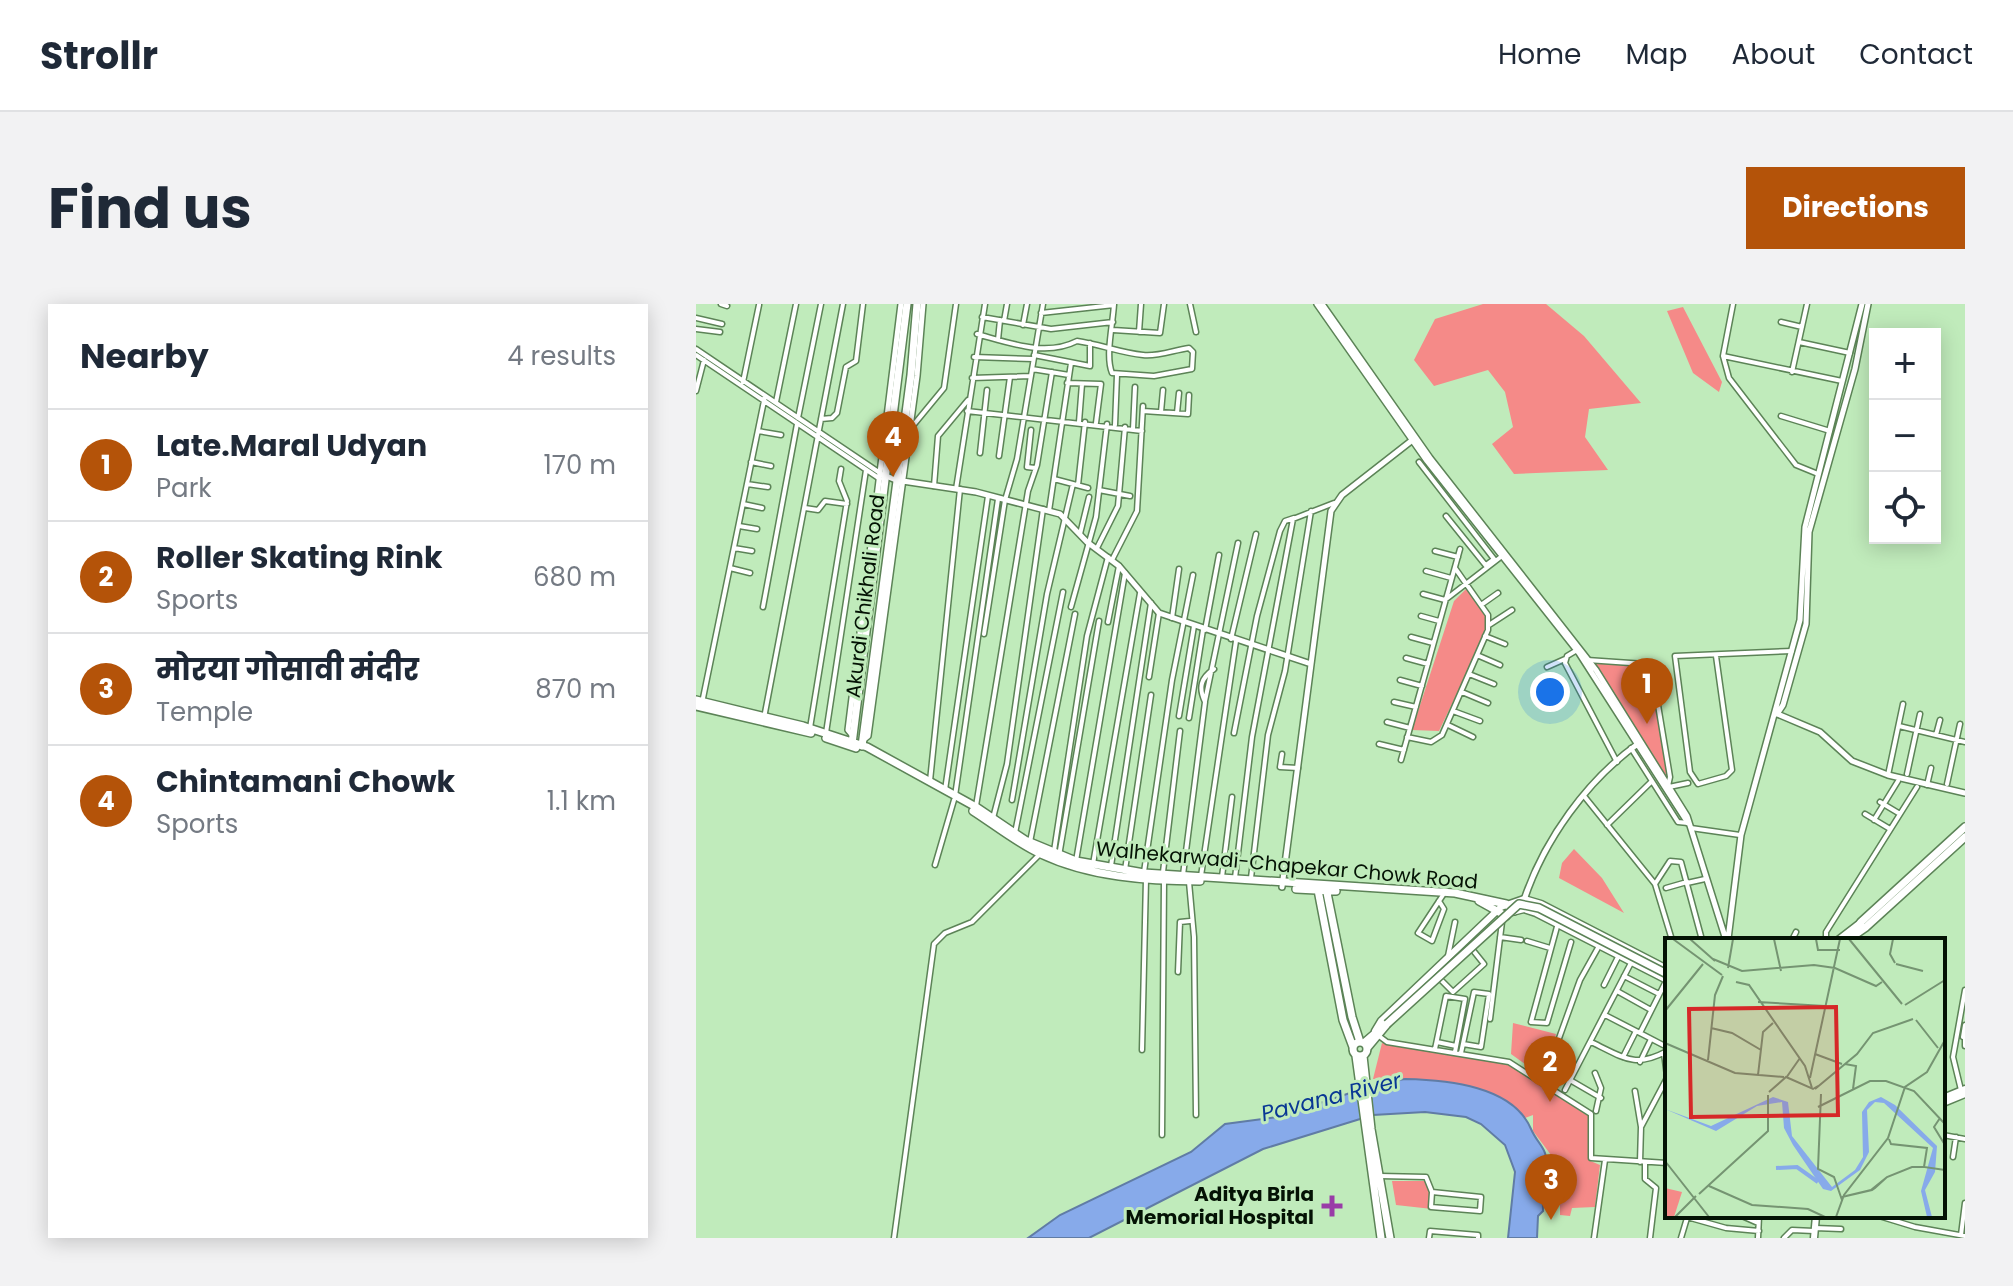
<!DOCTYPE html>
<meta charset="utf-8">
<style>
:root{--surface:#fff;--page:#f2f2f3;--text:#1f2937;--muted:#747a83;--line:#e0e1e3;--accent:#b45309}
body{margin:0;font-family:Poppins,"Noto Sans Devanagari",sans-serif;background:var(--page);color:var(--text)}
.controls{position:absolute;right:24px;top:24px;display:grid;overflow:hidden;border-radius:0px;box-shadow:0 4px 20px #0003}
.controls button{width:72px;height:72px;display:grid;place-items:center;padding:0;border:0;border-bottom:2px solid var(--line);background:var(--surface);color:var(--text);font:40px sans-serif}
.you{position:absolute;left:854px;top:388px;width:28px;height:28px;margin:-20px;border:6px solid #fff;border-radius:50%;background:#1a73e8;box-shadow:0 0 0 12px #1a73e833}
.badge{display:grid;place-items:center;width:52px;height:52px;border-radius:50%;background:var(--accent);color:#fff;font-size:26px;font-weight:700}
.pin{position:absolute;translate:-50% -66px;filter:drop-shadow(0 2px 4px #0008)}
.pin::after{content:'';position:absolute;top:42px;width:28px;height:24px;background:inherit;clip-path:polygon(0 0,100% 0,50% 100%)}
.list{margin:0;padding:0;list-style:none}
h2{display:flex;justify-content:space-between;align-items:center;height:104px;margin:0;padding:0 32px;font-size:34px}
h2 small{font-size:26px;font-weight:400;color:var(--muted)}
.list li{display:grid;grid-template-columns:52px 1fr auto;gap:24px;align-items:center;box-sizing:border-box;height:112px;padding:0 32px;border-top:2px solid var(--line)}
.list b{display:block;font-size:30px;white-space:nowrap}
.list p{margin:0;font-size:26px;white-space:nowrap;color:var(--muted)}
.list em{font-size:26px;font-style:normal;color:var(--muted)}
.icon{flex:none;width:44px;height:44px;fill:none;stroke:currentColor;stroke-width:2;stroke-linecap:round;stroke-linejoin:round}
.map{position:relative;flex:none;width:1269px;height:934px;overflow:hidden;border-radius:0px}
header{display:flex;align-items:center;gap:48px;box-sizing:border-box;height:112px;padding:0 40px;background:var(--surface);border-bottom:2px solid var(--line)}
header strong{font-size:38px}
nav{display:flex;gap:44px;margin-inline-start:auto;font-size:28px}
.intro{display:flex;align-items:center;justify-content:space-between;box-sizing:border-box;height:192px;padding:0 48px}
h1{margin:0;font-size:56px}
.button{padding:20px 36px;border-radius:0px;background:var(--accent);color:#fff;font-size:28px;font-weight:700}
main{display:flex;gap:48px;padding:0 48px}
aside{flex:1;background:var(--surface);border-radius:0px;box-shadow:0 4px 20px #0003}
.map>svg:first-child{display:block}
.green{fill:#f58a88}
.water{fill:#87aaea;stroke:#607ca5;stroke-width:2}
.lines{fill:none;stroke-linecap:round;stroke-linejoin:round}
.minor-casing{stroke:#5c8357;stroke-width:7}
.tertiary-casing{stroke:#5c8357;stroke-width:8}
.secondary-casing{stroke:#5c8357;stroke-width:9}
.primary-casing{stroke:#5c8357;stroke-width:10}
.minor{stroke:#fff;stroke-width:4}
.tertiary{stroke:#fff;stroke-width:5}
.secondary{stroke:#fff;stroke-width:6}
.primary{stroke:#fff;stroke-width:7}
.primary-bridge-casing{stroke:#5c8357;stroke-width:10;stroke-linecap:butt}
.primary-bridge{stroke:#fff;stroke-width:7}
.poi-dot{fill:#993ca7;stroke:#c0ebbb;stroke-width:3}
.labels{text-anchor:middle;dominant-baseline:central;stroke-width:6;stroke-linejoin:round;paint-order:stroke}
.street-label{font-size:20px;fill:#041204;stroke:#c0ebbb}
.poi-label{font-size:20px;font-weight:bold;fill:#041204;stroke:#c0ebbb;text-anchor:end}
.water-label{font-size:22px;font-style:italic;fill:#093794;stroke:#c0ebbb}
.inset-river{fill:none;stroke:#87aaea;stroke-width:4}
.inset-road{fill:none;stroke:#759472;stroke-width:2}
.view{fill:#d62828;fill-opacity:0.15;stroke:#d62828;stroke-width:4}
.inset-edge{fill:none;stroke:#041204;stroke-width:4}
</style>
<header>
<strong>Strollr</strong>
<nav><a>Home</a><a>Map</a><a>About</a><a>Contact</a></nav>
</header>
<div class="intro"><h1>Find us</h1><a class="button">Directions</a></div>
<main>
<aside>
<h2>Nearby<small>4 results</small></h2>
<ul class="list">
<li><span class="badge">1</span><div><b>Late.Maral Udyan</b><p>Park</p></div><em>170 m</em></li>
<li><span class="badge">2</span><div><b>Roller Skating Rink</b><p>Sports</p></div><em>680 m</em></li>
<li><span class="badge">3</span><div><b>मोरया गोसावी मंदीर</b><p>Temple</p></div><em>870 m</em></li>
<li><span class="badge">4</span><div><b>Chintamani Chowk</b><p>Sports</p></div><em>1.1 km</em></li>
</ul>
</aside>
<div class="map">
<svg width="1269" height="934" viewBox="0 0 1269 934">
<rect width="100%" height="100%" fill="#c0ebbb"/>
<path class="green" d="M787,0H850L888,32L945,99L893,105L889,133L912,166L818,170L796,140L817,123L809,88L792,66L738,82L718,56L739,15Z
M987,3L1026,78L1023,88L997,69L971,7Z
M771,284L795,318L743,427L716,426L758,297Z
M897,355L955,363L974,478L896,357Z
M878,545L906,574L928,609L863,574L866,559Z
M817,719L860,730L847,773L815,750Z
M686,739L811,760L849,782L847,788L850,784L892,812V856L904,861L899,903L876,904L874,912L864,911V895L850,906L847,868L852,867L855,851L837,827V811L829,814C794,772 728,775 677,775Z
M696,877H735L736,905L700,901Z"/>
<path class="water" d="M709,775C752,776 817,782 835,825C842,841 852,844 851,864L846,867L847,907L842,912L841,934H812L819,868L809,841L785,820L770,813L729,808L677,811L567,845L393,934H332L364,911L495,848L529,820L582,813L684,779Z"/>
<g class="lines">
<defs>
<path id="minor" d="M25,0L31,2
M494,0L500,28
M1037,0L1027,52L1033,74L1100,161L1122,170
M345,9L418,1
M286,13L355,25L417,18
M0,14L26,20
M308,17L311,0
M1085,18L1106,23
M327,21L331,0
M0,25L24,28
M417,26L464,29L468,0
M443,28L445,0
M281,30C314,39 350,53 381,37C403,40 425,49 447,51C461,53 478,46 493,44L497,48L496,65L458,72L416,69C409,52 417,20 418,0
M302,36L304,16
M1103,38L1154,49
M0,45L184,169
M0,51L184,175
M338,51L394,62V39
M1027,52L1146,77
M278,53L337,55
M336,65L373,71
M1096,68L1111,0
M276,74L335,72
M47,78L63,1
M371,79L405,80L400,119
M0,87L8,56
M80,98L100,0
M271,107L446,127
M447,107L492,110L493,91
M465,108L467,86
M481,109L483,89
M1085,112L1134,127
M102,114L125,0
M125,115L136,114L141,109L150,63L160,57L167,0
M383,118L386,80
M419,121L421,71
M215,124L248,84L260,0
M437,125L439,83
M335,126L331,163L339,164
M62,127L85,131
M284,149L291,86
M303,152L314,73
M55,158L75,162
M723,158L798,255L790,261
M358,175L392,184
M51,180L72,183
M382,181L389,118
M238,182L242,132L272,96
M260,185L289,0
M403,186L434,192
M47,200L66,204
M109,204L122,206L129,197L151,200
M353,207L375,59
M750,212L791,263
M43,222L61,225
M384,230L393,193
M38,244L56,247
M401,244L422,202L429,123
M739,247L762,253
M416,256L441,207L447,102
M34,264L54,269
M730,267L755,274
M727,290L749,296L806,252
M785,301L802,289
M67,303L101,120
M375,303L400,213L411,120
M725,312L743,317
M476,314L483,265
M412,318L423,262
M793,321L816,306
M509,326L523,251
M288,330L309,196L321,155L347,0
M789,332L809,340
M715,333L737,339
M535,335L560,230
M881,346L871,352L869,359L921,458
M781,351L804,361
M1020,352L1036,466L1030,472L1002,480L994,468L979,352L1096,347
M710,354L732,360
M891,356L949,360L956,365L974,473L972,482
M851,363L869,355
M773,370L798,380
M453,373L463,309
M704,376L726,382
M766,388L792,399
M509,397L542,239
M698,398L720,403
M6,399L69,92
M757,407L784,417
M483,412L498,322
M68,414L147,0
M493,414L507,326
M691,418L714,424
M752,421L777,433
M1203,422L1269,438
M114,424L151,197L143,177L145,165
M130,429L170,166
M538,429L561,312L584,227L589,217L598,214
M1240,431L1244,416
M711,433L735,438L746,431L792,326V311L759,264
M683,440L708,446
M935,444L982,518L992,519
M586,450L584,463L602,464
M705,456L764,245
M1211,470L1224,410
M1192,471L1207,400
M234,477L264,185
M1251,480L1264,420
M1231,481L1235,464
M973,483L992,479
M249,486L292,192
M259,492L302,195
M888,492L959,580L976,636
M316,496L351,290L377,180
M1184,498L1204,510
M280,502L332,187L341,161L356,68
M1169,510L1194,525
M297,514L311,460L347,205
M1178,516L1202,477
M911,521L955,478
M995,524L1044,531
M319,529L367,288
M334,538L379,310
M358,547L391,332L412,253
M363,552L403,317
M380,557L429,269
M397,560L444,289
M239,561L258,496
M415,562L455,299
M429,566L455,391
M448,568L476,376L497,271
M467,568L484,427
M487,571L509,398C502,383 505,374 518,365
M505,572L540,337
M526,573L536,493
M539,574L556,433L597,215L638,199
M555,574L572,431L589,367L615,207
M493,578L498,633L500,811
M991,579L1009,575
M959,580L974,557L985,558L1006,636
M970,584L991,578
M743,597L748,605L736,637L722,629L747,591
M862,619L835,718L851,719L875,638
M804,633L825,636
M1096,636L1100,628
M1130,636V628L1221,483
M831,637L854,644
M752,652L759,618
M482,668L484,618L494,617
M928,672L963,690
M744,675L757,688L788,660L776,645
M908,681L923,651
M921,687L955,706
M909,711L971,743
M794,715L806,618
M944,729L971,675
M683,732L691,738L813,758L895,810V854L971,859
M1267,733L1269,721
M1269,733V742
M741,738L760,742
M895,738C927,753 938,765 971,747
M739,745L750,692L769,695L759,748
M446,746L450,575
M765,749L778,688L793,690L785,743L767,740
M968,749L971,772
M927,753L940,727
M944,758L955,735
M853,762L884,676L903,642
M899,769L905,784L900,807
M874,776L905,794
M869,786L936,657
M1265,786L1257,753L1269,686
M939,787L945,823
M466,831L468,577
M1247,831L1269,835
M1257,853L1260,833
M944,858L945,823L971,774
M949,858V875L960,884L954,934
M684,872L730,873L736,888L785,893L784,907L735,903L736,888
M1046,912L1062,919
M1183,912L1219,923L1269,932
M991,913L1030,924L1063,927
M1119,924L1145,925
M1265,931L1269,899
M198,934L238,640L249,629L276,618L344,550
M733,934L734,927L782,931V934
M898,934L909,856
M985,934L991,914
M1062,934L1063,912
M1088,934L1096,926L1118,927"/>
<path id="tertiary" d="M621,0L731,157L883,349L992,519
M626,0L734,154L900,366L991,512L1030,636
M185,170L200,176L280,188L364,210L391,238L423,262L463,309L615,360
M1079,409L1124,428L1156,457L1192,471L1269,489
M1081,410L1087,401L1110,320L1113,228L1159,65L1172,0
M157,432L152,426L205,0
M167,436L172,432L221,72L227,0
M586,583L635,207L646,191L719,134
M828,596C848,536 891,476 943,439
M1032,635L1045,531L1104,316L1109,223L1166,0"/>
<path id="secondary" d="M816,608L828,605L840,609L971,676
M1142,636L1164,619
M679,727L685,717L805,603L828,595L845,600L971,665
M1247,794L1269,785
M1247,799L1269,790
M1118,934L1120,912"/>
<path id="primary" d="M0,396L107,422L171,443L280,503L329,536L380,557L448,569L759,589L810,600L818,607
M0,402L115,429
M130,434L160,444
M156,440L211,0
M166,442L215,71L221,0
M277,507C299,521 321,539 345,550C394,573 451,577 504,577
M630,584L656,713L664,738
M600,585L640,587
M622,586L647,716L657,743
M783,597L810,612
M1159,629L1165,618L1269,523
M1151,636L1170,623L1269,533
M657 745a7 7 0 1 1 14 0a7 7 0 1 1-14 0Z
M668,739L690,720
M671,744L691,720
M660,752L685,934
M667,752L675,825L694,934"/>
</defs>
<use href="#minor" class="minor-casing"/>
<use href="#tertiary" class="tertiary-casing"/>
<use href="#secondary" class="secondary-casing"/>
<use href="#primary" class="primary-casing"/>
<use href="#minor" class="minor"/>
<use href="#tertiary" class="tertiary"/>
<use href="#secondary" class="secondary"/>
<use href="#primary" class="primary"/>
<defs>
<path id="primary-bridge" d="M691,720L823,600L843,604L971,670"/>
</defs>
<use href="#primary-bridge" class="primary-bridge-casing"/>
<use href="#primary-bridge" class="primary-bridge"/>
</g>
<path class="poi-dot" d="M632 890h8v8h8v8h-8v8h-8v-8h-8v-8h8z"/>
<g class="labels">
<g class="street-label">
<text transform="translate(169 292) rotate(-83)">Akurdi Chikhali Road</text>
<text transform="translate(591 561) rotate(5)">Walhekarwadi-Chapekar Chowk Road</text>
</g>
<g class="poi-label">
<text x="618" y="890">Aditya Birla<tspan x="618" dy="23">Memorial Hospital</tspan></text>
</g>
<g class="water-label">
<text transform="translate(635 793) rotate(-14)">Pavana River</text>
</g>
</g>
<g transform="translate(969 634)">
<rect width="280" height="280" fill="#c0ebbb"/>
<path d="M0,250L17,254L9,279H0Z" fill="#f58a88"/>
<path d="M108,159L123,164L127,198L167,249L190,232L198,219L197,174L204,164L216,159L230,167L272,208L270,234L260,252L267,279H262L256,253L268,210L219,165L210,164L202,172L204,214L195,232L166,253L158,251L128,207L119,190L117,164L92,168L51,193L0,171L46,188Z" fill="#87aaea"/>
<path class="inset-river" d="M111,230L132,229L153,244"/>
<path class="inset-road" d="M8,1L57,37M25,1L50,23M109,1L116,33M151,1L153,12H175M184,1L237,66M228,1L225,16L230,25M48,21L77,33L149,27L170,30L211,48L217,44M231,26L258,33M63,30L68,1M71,44L84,47L140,128L147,150M93,64L160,68M240,67L280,42M0,73L38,26M251,82L273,110M46,90L67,95L96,112M0,105L70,135L119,139M150,116L177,126M43,122L50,57L58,38M180,126L191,128L188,151M93,137L98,94L108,85M121,140L135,120M145,140L175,1M150,151L192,116L208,95L248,81M104,154L121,139L148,151L153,148M156,156L153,231L169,239L177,262M153,169L205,143H221L249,153L280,186M275,180L269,189L280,207M224,201L226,206L262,210L259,229L280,232M0,223L44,279M44,248L87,267L143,271L160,279M34,256L103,193V157M177,259L207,252L210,250L222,239L247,229H259H247L222,239L206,252L181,258M10,279L31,258M171,279L179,257L223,200L240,149L262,134L280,102"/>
<path class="view" d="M171,69L173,177L26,179L24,71Z"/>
<rect width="280" height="280" class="inset-edge"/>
</g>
</svg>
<div class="controls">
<button>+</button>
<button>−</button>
<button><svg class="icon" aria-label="locate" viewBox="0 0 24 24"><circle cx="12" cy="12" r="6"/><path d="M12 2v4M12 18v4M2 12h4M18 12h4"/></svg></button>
</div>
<div class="you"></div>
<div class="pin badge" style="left:951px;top:420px">1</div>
<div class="pin badge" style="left:854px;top:798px">2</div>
<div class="pin badge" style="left:855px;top:916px">3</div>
<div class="pin badge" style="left:197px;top:173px">4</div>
</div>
</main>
